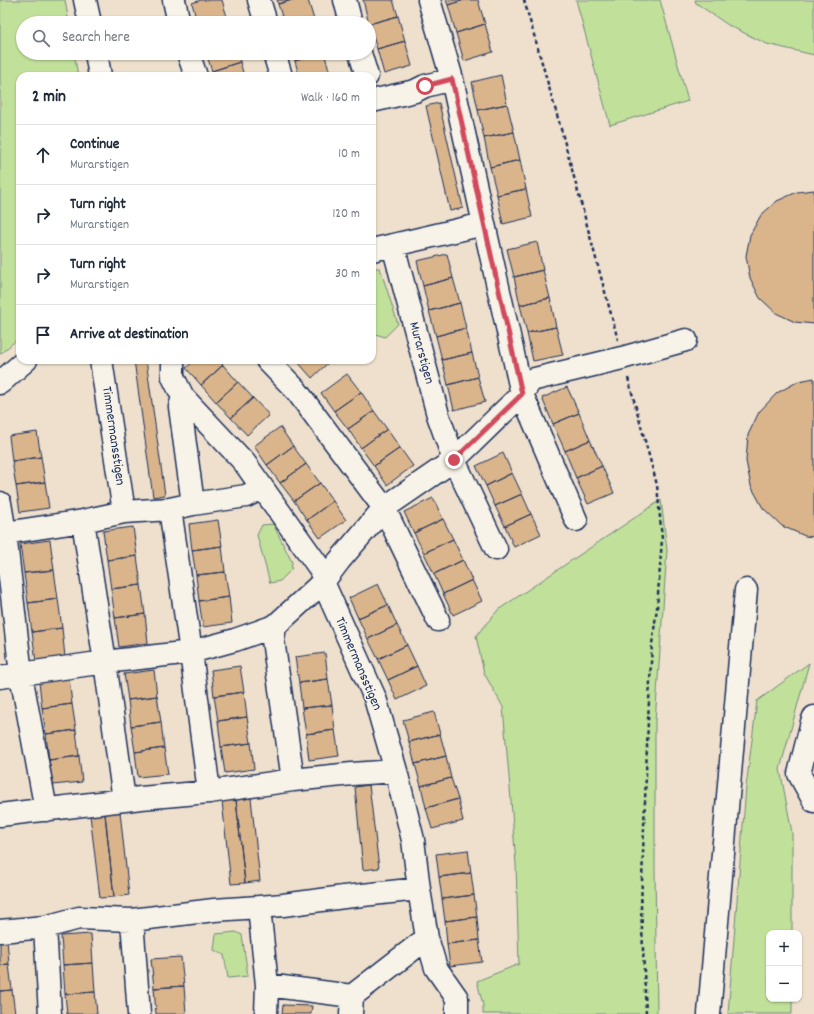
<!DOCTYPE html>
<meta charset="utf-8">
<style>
:root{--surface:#fff;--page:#f2f2f3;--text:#1f2937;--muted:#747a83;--line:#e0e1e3}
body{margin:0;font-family:Dekko,sans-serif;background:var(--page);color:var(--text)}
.controls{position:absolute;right:12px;bottom:12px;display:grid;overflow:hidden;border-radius:8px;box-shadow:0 1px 3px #0004}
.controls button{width:36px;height:36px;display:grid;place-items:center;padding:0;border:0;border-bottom:1px solid var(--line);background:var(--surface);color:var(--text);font:20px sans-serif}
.stop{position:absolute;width:12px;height:12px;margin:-9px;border:3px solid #d1495b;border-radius:50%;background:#fff}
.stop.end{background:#d1495b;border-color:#fff;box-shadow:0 1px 4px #0008}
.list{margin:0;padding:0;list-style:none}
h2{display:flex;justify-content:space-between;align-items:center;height:52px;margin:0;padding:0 16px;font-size:17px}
h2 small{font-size:13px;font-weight:400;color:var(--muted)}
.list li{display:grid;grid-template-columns:26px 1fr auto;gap:12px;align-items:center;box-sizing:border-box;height:60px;padding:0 16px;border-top:1px solid var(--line)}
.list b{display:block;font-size:15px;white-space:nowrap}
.list p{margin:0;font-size:13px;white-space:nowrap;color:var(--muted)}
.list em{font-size:13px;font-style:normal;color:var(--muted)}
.icon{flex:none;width:22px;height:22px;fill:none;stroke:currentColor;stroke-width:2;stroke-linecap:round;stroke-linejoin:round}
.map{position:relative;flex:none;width:814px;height:1014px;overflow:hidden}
.search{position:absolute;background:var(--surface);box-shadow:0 1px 3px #0004;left:16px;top:16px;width:360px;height:44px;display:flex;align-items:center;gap:10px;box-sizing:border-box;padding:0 14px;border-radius:22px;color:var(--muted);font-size:15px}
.panel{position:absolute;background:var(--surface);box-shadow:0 1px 3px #0004;left:16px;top:72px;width:360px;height:292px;border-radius:12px}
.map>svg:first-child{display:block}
.green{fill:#c1e19a;stroke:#6e887c}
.building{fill:#dab58b;stroke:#1b2f5e}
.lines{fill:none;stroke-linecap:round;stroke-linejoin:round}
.minor-casing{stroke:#1b2f5e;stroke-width:25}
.path{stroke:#1b2f5e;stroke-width:2.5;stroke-dasharray:4 3;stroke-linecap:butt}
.minor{stroke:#f7f3e8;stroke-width:22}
.route{stroke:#d1495b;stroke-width:5}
.labels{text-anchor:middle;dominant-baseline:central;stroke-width:3;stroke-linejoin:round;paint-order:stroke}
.street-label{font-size:14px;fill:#1b2f5e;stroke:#f7f3e8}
</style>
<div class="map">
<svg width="814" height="1014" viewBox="0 0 814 1014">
<rect width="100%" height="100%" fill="#eee0cc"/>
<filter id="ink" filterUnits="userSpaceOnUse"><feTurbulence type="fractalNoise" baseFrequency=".025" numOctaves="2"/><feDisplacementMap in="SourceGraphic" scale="8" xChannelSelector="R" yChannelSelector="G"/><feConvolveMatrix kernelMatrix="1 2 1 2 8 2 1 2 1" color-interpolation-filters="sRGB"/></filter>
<g filter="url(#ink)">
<path class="green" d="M0,0H65L69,23H23V53H74L78,76H20V337L0,354Z
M576,0H660L688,101L610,125Z
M695,0H814V55L767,44L728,25L696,3Z
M372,268H380L398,324L385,337L372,333Z
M661,500L667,550L655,722V869L657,1014H483V1005L477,981L519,964L516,864L510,788L503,707L484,673L476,636L498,610Z
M273,524L292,562L291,570L280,581L270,583L257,535L262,525Z
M809,663L780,769L792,833V933H769V999H792V1014H728L746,787L757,701Z
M236,932L242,935L248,976L228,978L224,955L214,950L216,934Z"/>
<path class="building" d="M201,0H222L227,17L207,23H197L192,3Z
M277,0H292L278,4Z
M292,0H308L315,23H284L278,4Z
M363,0H393L398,16L369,24Z
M446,0H464L448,5Z
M464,0H478L485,24L456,33L448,5Z
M398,16L405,41L377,49L369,24Z
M227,17L229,23H207Z
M485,24L493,52L464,61L456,33Z
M405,41L412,66L384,74L377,49Z
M206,53H238L240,62L212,71Z
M293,53H321L295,61Z
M321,53H324L331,76H299L295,61Z
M240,62L244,76H213L212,71Z
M501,75L507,104L478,110L472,82Z
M439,103L463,208L450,211L426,106Z
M507,104L514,132L484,138L478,110Z
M514,132L520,160L490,167L484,138Z
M520,160L526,189L497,195L490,167Z
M526,189L532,217L503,224L497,195Z
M814,190V324L795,322L776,313L760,298L750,278L746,256L750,235L761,215L777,201L797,192Z
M537,242L543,270L514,277L507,249Z
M447,254L453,278L423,286L417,261Z
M543,270L550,298L520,305L514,277Z
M453,278L460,303L429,311L423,286Z
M550,298L556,327L527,333L520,305Z
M460,303L466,328L436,336L429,311Z
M556,327L563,355L533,361L527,333Z
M466,328L472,353L442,360L436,336Z
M472,353L478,377L448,385L442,360Z
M134,360H146L165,495L153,497Z
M195,360H219L223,365L201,385L186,368Z
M298,360H331L312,378L297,361Z
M223,365L238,382L216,402L201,385Z
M347,374L361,392L334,411L321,393Z
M478,377L485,402L454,410L448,385Z
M814,378V537L805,536L782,526L763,508L751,486L746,461L748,435L759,412L777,393L799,381Z
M238,382L253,398L231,418L216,402Z
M567,387L579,413L553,424L542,398Z
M361,392L374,411L348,429L334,411Z
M253,398L269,415L247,435L231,418Z
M374,411L387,429L361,448L348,429Z
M579,413L590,440L565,451L553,424Z
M280,427L293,446L267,465L254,446Z
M387,429L400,448L374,466L361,448Z
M37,432L41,457L12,461L9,436Z
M590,440L602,466L576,478L565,451Z
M293,446L306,464L280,483L267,465Z
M400,448L413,466L387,485L374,466Z
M503,453L512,473L486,486L476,466Z
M41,457L45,482L16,486L12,461Z
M306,464L320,483L294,501L280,483Z
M602,466L614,493L588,504L576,478Z
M512,473L522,494L495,506L486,486Z
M45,482L49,508L20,512L16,486Z
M320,483L333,501L307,520L294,501Z
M522,494L531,514L505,526L495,506Z
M433,498L443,519L414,533L404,512Z
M333,501L346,520L320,538L307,520Z
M531,514L541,534L514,547L505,526Z
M443,519L453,539L424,553L414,533Z
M218,520L222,546L192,550L189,524Z
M133,527L137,556L107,560L103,531Z
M453,539L463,560L434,574L424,553Z
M50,540L54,570L24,573L20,544Z
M222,546L225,572L196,575L192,550Z
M137,556L141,585L111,589L107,560Z
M463,560L472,580L443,594L434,574Z
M54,570L58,599L28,603L24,573Z
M225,572L229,597L199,601L196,575Z
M472,580L482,601L453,615L443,594Z
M378,584L388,605L358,618L349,598Z
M141,585L145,614L115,618L111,589Z
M229,597L232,623L203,627L199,601Z
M58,599L62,628L32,632L28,603Z
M388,605L397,625L368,639L358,618Z
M145,614L148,643L119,647L115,618Z
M397,625L407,645L378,659L368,639Z
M62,628L65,657L36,661L32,632Z
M407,645L417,666L388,680L378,659Z
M325,653L328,679L299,683L295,657Z
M240,666L244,692L214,696L211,670Z
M417,666L426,686L397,700L388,680Z
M154,670L157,696L128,700L124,674Z
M69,678L72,704L42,708L39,682Z
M328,679L332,705L302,708L299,683Z
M244,692L247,717L218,721L214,696Z
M157,696L161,722L131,726L128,700Z
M72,704L76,730L46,734L42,708Z
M332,705L335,730L306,734L302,708Z
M434,712L440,734L409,742L403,720Z
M247,717L251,743L221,747L218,721Z
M161,722L164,748L135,752L131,726Z
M76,730L79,756L49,760L46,734Z
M335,730L339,756L309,760L306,734Z
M440,734L446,756L415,764L409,742Z
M251,743L254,769L225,773L221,747Z
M164,748L168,774L138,777L135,752Z
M79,756L82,782L53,785L49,760Z
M446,756L451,778L421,786L415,764Z
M451,778L458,799L426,808L421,786Z
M369,785L379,868L363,870L355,787Z
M251,798L260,881L245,883L236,800Z
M458,799L463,821L432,829L426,808Z
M236,800L245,883L231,884L222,801Z
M120,812L129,895L114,897L105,814Z
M105,814L114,897L100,898L90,815Z
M468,850L471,873L439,877L436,854Z
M471,873L474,895L442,899L439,877Z
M474,895L477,917L445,921L442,899Z
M477,917L479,940L447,944L445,921Z
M91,934L93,963L63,965L61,936Z
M0,939H7L9,964L0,965Z
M479,940L482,962L450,966L447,944Z
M181,957L184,986L154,988L151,959Z
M93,963L95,992L65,994L63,965Z
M9,964L12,990L0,991V965Z
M184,986L186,1014H156L154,988Z
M12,990L15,1014H0V991Z
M95,992L97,1014H67L65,994Z
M283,1005L312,1006L311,1014H282Z"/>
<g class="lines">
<defs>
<path id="minor" d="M85,0L90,23
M174,0L179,23
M259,0L266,23
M345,0L351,23
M429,0L452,79L484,224L522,394L576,520
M96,53L100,76
M188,53L196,76
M274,53L281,76
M360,53L367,76
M372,101L415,91L425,86L452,79
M393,245L438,415L454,460L496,549
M372,250L484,224
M101,360L124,512
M173,360V377L183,397L180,407L193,504
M267,360L296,390L384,508L438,620
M0,383L26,360
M183,397L244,462L321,570L323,582L375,698L396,771L413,840L419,889L427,938L436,968L457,998V1014
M0,503L5,533L21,675L46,810
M170,509L191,652L209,792
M83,521L105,662L124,800
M5,533L83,521L124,512L170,509L193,504L246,496L262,488
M275,626L273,640L293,780
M0,677L105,662L191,652L235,640L275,626L323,582L339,561L384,508L454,460L522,394L531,380L622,358L686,340
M814,717L812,722L799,774L814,801
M0,815L141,798L209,792L293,780L352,774L396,771
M259,907L267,985L266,1014
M132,920L139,1014
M45,927L50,1014
M0,931L45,927L79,918L132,920L214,910L259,907L283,905L344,897L419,889
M267,985L352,996L351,1014
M352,996L427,938
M709,1014L746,590"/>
</defs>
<use href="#minor" class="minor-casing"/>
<path class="path" d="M524,0L561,129L618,340
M628,378L657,485L662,539L657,608L652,644L648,720L641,907L646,1014"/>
<use href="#minor" class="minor"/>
</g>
</g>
<g class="lines" filter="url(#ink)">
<path class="route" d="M425,86L452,79L522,394L454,460"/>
</g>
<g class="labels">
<g class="street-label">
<text transform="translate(421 353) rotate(75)">Murarstigen</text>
<text transform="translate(113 436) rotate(82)">Timmermansstigen</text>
<text transform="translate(358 664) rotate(67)">Timmermansstigen</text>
</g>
</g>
</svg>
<div class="controls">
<button>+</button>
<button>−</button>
</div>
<div class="stop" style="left:425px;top:86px"></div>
<div class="stop end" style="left:454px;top:460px"></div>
<div class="search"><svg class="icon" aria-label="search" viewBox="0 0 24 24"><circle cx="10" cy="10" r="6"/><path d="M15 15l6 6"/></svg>Search here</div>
<section class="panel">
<h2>2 min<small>Walk · 160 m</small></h2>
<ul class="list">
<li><svg class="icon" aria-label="ahead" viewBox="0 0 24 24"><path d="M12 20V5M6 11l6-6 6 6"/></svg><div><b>Continue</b><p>Murarstigen</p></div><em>10 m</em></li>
<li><svg class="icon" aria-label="right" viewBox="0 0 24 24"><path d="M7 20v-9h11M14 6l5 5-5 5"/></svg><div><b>Turn right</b><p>Murarstigen</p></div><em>120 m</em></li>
<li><svg class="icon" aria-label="right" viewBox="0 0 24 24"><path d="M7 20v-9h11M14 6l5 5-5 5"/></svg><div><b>Turn right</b><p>Murarstigen</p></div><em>30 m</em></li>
<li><svg class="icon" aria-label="arrive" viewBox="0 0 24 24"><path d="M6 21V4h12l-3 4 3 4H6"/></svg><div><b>Arrive at destination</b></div></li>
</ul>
</section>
</div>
